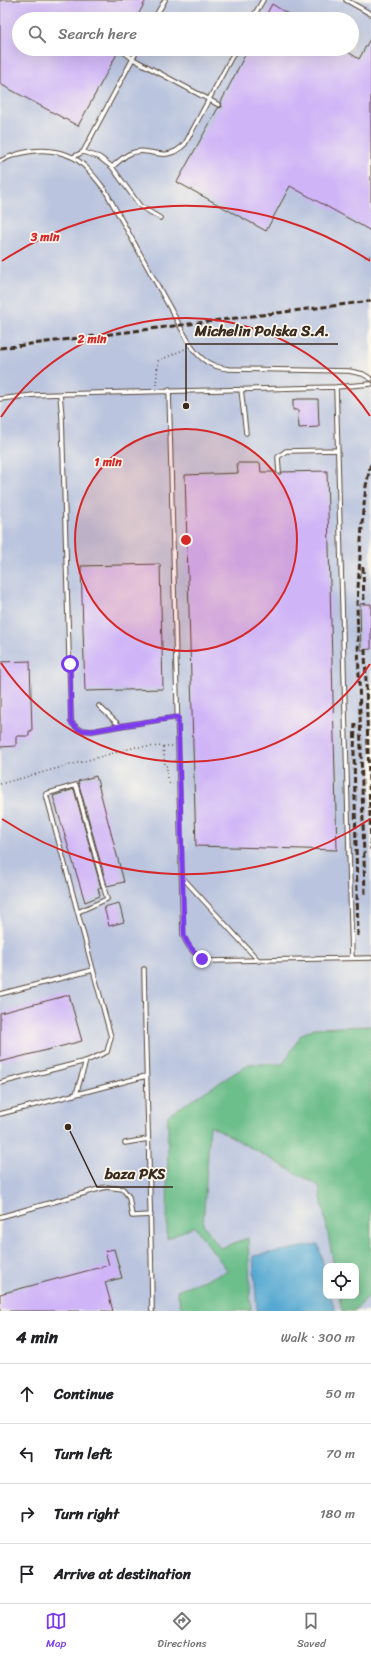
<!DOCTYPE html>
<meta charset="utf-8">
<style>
:root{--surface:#fff;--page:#f6f6f6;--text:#202124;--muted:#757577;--line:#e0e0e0;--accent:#7c3aed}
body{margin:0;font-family:Sriracha,sans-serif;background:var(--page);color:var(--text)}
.controls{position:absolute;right:12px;bottom:12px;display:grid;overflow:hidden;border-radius:8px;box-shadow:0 4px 16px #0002}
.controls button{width:36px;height:36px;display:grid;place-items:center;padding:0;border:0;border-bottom:1px solid var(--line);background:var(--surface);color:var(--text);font:20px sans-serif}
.stop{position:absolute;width:12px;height:12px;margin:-9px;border:3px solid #7c3aed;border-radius:50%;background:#fff}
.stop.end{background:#7c3aed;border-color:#fff;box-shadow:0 1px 4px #0008}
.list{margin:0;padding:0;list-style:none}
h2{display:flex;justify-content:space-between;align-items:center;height:52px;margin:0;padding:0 16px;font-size:17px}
h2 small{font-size:13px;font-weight:400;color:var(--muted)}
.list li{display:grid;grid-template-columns:26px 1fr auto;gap:12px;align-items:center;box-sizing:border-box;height:60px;padding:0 16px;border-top:1px solid var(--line)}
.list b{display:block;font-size:15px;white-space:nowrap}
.list em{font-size:13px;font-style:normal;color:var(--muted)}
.icon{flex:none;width:22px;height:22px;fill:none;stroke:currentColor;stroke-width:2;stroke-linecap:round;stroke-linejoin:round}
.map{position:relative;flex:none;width:371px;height:1311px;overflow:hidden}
.search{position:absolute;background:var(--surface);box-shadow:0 4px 16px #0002;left:12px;right:12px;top:12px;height:44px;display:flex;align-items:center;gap:10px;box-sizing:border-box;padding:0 14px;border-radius:22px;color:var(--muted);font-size:15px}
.sheet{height:292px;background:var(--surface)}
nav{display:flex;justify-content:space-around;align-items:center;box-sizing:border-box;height:56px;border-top:1px solid var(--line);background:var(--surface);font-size:11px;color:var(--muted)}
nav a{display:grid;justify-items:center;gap:2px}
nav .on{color:var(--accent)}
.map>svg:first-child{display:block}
.industrial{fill:#bac4de;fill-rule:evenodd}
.forest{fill:#6cbe8a;stroke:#547454}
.water{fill:#57a9d2;stroke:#496a78}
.building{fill:#cfb5f7}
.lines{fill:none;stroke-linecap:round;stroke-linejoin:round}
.service-casing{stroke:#564536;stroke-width:5.5}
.path{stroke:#564536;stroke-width:1.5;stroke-dasharray:1 3;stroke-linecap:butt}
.service{stroke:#fff;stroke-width:3.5}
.rail{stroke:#3b2a1e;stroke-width:3;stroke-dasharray:6 3;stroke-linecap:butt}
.route{stroke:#7c3aed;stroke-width:5}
.ring{fill:none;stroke:#d62828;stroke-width:2}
.centre{fill:#d62828;stroke:#fbf7ec;stroke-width:2}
.ring-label{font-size:12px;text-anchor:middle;font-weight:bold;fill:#d62828;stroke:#fbf7ec;stroke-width:3.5;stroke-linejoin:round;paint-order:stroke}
.leader{fill:none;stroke:#3b2a1e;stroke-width:1.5}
.callout-dot{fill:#3b2a1e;stroke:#fbf7ec;stroke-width:1.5}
.callout-label{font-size:15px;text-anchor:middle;font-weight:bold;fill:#3b2a1e;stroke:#fbf7ec;stroke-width:3.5;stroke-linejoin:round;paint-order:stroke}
</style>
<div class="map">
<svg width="371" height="1311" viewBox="0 0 371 1311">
<rect width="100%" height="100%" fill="#fbf7ec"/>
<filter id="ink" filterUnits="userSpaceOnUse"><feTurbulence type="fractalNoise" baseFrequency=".025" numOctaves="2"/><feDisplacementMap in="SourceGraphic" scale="8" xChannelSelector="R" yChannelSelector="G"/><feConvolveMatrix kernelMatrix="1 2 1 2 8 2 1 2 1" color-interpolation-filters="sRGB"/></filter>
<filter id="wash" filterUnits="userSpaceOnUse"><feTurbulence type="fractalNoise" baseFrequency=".012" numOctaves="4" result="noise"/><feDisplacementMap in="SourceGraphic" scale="16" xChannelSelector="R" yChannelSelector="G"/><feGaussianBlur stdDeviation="0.9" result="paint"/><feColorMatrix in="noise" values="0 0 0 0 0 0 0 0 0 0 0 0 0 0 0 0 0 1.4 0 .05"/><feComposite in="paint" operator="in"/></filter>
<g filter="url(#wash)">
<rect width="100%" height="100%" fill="#f0dfbf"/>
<path class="industrial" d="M0,0H371V1311H0ZM19,19H352V49H19ZM326,1266H356V1296H326Z"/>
<path class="forest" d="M371,1026V1295L354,1311H342L339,1296H356V1266H334L319,1186L210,1125L203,1224L220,1248L248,1238L251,1311H182L177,1290L228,1271L194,1226L167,1239L168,1115L249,1064H283L301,1035L314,1028Z"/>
<path class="water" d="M318,1244L326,1275V1296H331L335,1311H257L253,1256Z"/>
<g id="blocks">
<path class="building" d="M0,0H146L136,19H19V49H117L118,52L78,126L0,84Z
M272,4L296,19H264Z
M371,37V231L290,186L266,231L177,182L218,108L222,107L221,102L248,49H343L359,59Z
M298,399H318L319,427L299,428L298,410H293V400Z
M237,463H260L261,472H276L279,475L282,472L327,471L337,850L196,846L185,475L238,473Z
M160,564L163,689L85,691L81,566Z
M360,604H371V649L361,650Z
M30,661L32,731H29V736H16V746L0,747V662Z
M96,776L124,882L107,886L78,781Z
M74,789L101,888H98L100,896L85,902L53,796Z
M119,903L124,922L109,926L104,907Z
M69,995L82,1041L0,1062V1013Z
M114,1249L122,1278L105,1282L113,1311H0V1294L109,1265L105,1251Z"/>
</g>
</g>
<g filter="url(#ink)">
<use href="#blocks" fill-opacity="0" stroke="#564536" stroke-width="1"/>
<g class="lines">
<defs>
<path id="service" d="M346,0L371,14
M154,19L165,0
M252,19L263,0
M120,49L133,59L219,105
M83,152L99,157L112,167L140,206L160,218
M73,157L83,152L138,49
M0,161C22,150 49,146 72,157C84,162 97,180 105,190L191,346C201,360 211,367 229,369L349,371L363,374L371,379
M112,167C117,163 123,157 129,154C150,144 163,166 185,144L236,49
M336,387L352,958
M241,389L246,433
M169,390L183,935C189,950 197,958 212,961L371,958
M0,399L34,395L60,394
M279,472L278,457L286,451L338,450
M99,706L120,726
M178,717L120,726L92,731L79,730L71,722L62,417L60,394L336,387L371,384
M182,877L259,961
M144,969C146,1083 151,1197 152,1311
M0,994L93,970
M0,1083L86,1061L107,1052L111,1037L46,794L76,785L107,899L78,912
M76,1094L86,1061
M0,1114L146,1076
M125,1143L148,1139
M0,1217L106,1187L123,1189L129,1197L132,1216L151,1215"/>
</defs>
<use href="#service" class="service-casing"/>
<path class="path" d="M365,257L371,256
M156,385L158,361L185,349
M163,747L165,766H167V783L173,784
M0,784L136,747L172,746"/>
<use href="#service" class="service"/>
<path class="rail" d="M0,348L371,301
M363,510L357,604L365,895
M363,515L366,486L371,463
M363,567L364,604
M365,649L371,850
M355,723L354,753L358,938"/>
</g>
</g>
<g class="lines" filter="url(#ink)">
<path class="route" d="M70,664L71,722L79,730L92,731L120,726L178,717L184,936C188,946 193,952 202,959"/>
</g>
<circle cx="186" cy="540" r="111" fill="#d62828" fill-opacity=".12"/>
<g class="ring">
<circle cx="186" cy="540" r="111"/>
<path d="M370 664A222 222 0 0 1 1 663M1 417A222 222 0 0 1 370 416"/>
<path d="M370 819A334 334 0 0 1 2 819M2 261A334 334 0 0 1 370 261"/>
</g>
<circle cx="186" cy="540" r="6" class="centre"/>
<g class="ring-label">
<text x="45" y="241">3 min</text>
<text x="92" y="343">2 min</text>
<text x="108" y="466">1 min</text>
</g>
<path class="leader" d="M186 406L186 344H338M68 1127L97 1187H173"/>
<g class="callout-dot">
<circle cx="186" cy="406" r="4"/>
<circle cx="68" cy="1127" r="4"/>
</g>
<g class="callout-label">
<text x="262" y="336">Michelin Polska S.A.</text>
<text x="135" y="1179">baza PKS</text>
</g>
</svg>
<div class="controls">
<button><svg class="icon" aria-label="locate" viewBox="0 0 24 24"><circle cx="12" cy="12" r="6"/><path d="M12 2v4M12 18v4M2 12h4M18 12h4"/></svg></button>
</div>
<div class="stop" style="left:70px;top:664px"></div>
<div class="stop end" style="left:202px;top:959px"></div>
<div class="search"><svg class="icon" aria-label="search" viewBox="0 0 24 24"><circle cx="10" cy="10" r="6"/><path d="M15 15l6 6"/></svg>Search here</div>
</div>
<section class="sheet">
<h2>4 min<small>Walk · 300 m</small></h2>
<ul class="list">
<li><svg class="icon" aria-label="ahead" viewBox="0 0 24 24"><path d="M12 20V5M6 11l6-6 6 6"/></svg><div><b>Continue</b></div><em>50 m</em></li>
<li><svg class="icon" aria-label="left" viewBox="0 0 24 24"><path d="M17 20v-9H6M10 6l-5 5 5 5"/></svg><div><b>Turn left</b></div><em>70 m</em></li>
<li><svg class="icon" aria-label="right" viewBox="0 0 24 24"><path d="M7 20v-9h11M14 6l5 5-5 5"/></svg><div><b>Turn right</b></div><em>180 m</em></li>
<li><svg class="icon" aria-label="arrive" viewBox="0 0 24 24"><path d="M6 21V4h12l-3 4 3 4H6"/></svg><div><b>Arrive at destination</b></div></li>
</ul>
</section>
<nav>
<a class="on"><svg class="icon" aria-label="map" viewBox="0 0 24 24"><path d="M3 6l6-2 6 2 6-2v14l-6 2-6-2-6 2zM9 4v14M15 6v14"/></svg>Map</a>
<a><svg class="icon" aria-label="directions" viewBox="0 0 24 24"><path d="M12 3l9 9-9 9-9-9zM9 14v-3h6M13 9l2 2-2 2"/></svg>Directions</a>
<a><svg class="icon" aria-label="saved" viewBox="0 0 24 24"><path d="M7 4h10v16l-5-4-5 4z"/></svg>Saved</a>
</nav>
